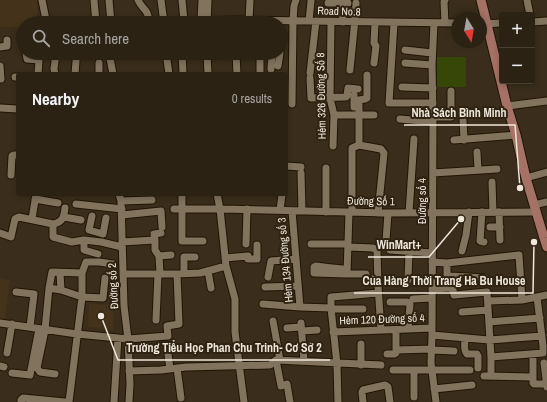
<!DOCTYPE html>
<meta charset="utf-8">
<style>
:root{--surface:#2c2214;--page:#342a1d;--text:#f1f3f6;--muted:#a6a4a0;--line:#483f34}
body{margin:0;font-family:"Archivo Narrow",sans-serif;background:var(--page);color:var(--text)}
.controls{position:absolute;right:12px;top:12px;display:grid;overflow:hidden;border-radius:4px;box-shadow:0 2px 6px #0003}
.controls button{width:36px;height:36px;display:grid;place-items:center;padding:0;border:0;border-bottom:1px solid var(--line);background:var(--surface);color:var(--text);font:20px sans-serif}
.compass{position:absolute;left:451px;top:12px;width:36px;height:36px;border-radius:50%;background:var(--surface);box-shadow:0 2px 6px #0003;rotate:169deg}
.list{margin:0;padding:0;list-style:none}
h2{display:flex;justify-content:space-between;align-items:center;height:52px;margin:0;padding:0 16px;font-size:17px}
h2 small{font-size:13px;font-weight:400;color:var(--muted)}
.icon{flex:none;width:22px;height:22px;fill:none;stroke:currentColor;stroke-width:2;stroke-linecap:round;stroke-linejoin:round}
.map{position:relative;flex:none;width:547px;height:402px;overflow:hidden}
.search{position:absolute;background:var(--surface);box-shadow:0 2px 6px #0003;left:16px;top:16px;width:272px;height:44px;display:flex;align-items:center;gap:10px;box-sizing:border-box;padding:0 14px;border-radius:22px;color:var(--muted);font-size:15px}
.panel{position:absolute;background:var(--surface);box-shadow:0 2px 6px #0003;left:16px;top:72px;width:272px;height:124px;border-radius:4px}
.map>svg:first-child{display:block}
.built{fill:#44331a}
.garden{fill:#364707}
.lines{fill:none;stroke-linecap:round;stroke-linejoin:round}
.minor-casing{stroke:#211504;stroke-width:9}
.major-casing{stroke:#211504;stroke-width:11}
.minor{stroke:#82735e;stroke-width:7}
.major{stroke:#a57265;stroke-width:9}
.labels{text-anchor:middle;dominant-baseline:central;stroke-width:4;stroke-linejoin:round;paint-order:stroke}
.street-label{font-size:11px;fill:#efe7dc;stroke:#302311}
.leader{fill:none;stroke:#efe7dc;stroke-width:1.5}
.callout-dot{fill:#efe7dc;stroke:#302311;stroke-width:1.5}
.callout-label{font-size:12px;text-anchor:middle;font-weight:bold;fill:#efe7dc;stroke:#302311;stroke-width:4;stroke-linejoin:round;paint-order:stroke}
</style>
<div class="map">
<svg width="547" height="402" viewBox="0 0 547 402">
<rect width="100%" height="100%" fill="#3a2d1b"/>
<path class="built" d="M0,0H37V23H23V27H0Z
M0,278L10,280L5,319H0Z
M89,304L114,305L113,330L88,327Z"/>
<path class="garden" d="M437,57H466V87H437Z"/>
<g class="lines">
<defs>
<path id="minor" d="M42,0L46,20L50,23
M94,0L96,23
M109,0L111,23
M138,0C143,11 148,8 149,22
M161,0L164,23
M182,0L184,21
M445,0L444,2L445,23
M527,0L530,15
M328,3H348
M342,4L343,22
M201,21L202,0
M249,21L250,0
M309,21L311,1
M331,22L330,98L334,115L333,146
M532,22L547,21
M100,23L235,20L457,23
M207,23L208,0
M394,23L389,103H433
M434,23L432,65L433,117L432,335L431,363L436,402
M481,24L502,23
M281,35V47
M0,47L7,46V40
M405,50L432,53
M26,53L27,59L39,60L38,74
M109,53L113,74
M166,53L169,74
M182,53L183,74
M207,53L208,74
M236,53L237,74
M260,53V74
M374,63L376,46L374,43L375,23
M405,63L432,65
M0,66L1,79
M278,66L280,53
M271,69L272,53
M350,70C352,47 355,25 356,3
M310,73L316,21
M55,74L54,69L56,53
M75,74L76,61
M99,74V63
M15,77H18
M310,78L311,98L346,97L347,96L348,88L358,89
M402,87L433,88
M292,104L293,21L294,6L296,0
M507,106L547,101
M354,107V95
M0,108L18,109
M334,115H359V100L365,99L367,98V75
M433,117H451V91
M400,119L433,122
M463,120L464,140
M454,140L516,135
M359,145L381,149L384,153L378,213
M477,152L478,170
M286,166L301,167
M326,168V212
M301,173L302,211
M433,173L497,169
M11,175L12,156L14,155H18
M526,178L547,172
M492,182L493,212
M119,194L121,201L124,306L128,339L130,384L129,402
M182,194V241H203
M217,194L220,209L388,213L536,212
M35,199L58,203
M121,201L152,200
M76,204L122,209
M534,205L547,202
M174,209H220L226,266L235,299V332L244,402
M280,210L282,194
M292,211L300,307
M349,212L347,274H366
M352,212V148L359,145V115H374
M482,212L480,241L484,242
M499,212L500,240
M409,213L414,139
M122,215L161,211L162,227
M92,216L89,230L103,234L106,218
M64,217L81,220
M32,219L36,194
M53,224C63,222 64,217 65,208
M490,227H500
M0,233L11,237L15,219L19,217L53,224V237L72,242L84,240L101,242L122,247
M84,240V250L98,254
M155,240L154,234L161,233
M386,241L388,213
M122,242L155,240V250L159,256
M246,244L247,209
M311,244H348
M348,247L373,248L377,250L378,285L381,330
M390,250L432,253
M462,251L466,235L469,212
M225,258L248,256V259H257V245
M432,262L447,263L519,255L522,300
M447,263V275L450,276L485,278
M208,271L211,288
M60,273L61,290
M184,273V257H195
M123,274H177L200,273L226,266
M160,274L159,256L171,255
M347,274L314,273V267L316,266C326,267 336,269 347,269
M268,277L271,261L296,259
M408,280L409,252
M265,287L298,286
M49,288L52,272L82,273
M432,289L450,288L453,290L454,295L487,292L491,357V376
M16,292L34,294L30,327
M413,299L432,298
M488,301L522,300L537,297
M390,302H407L410,304L408,329
M263,304L300,307L331,308L337,364L338,402
M331,308V297H332L378,293
M331,309H363
M462,312L488,310
M156,320L158,274
M273,321L280,360
M489,322L540,318
M0,323L77,334L128,339L168,336L167,326L179,324L177,274
M301,323L304,361
M287,328L301,327
M302,331L317,330
M333,332L432,328
M432,335L489,340L542,336
M465,338C465,343 463,350 467,354H477L478,356V368
M396,350L432,349
M432,350L454,351
M7,353L12,324
M168,354L170,369
M387,354H394L396,353V330
M491,357L543,353V346L537,297L547,295
M276,360L281,386L287,384L290,402
M544,363L547,387
M361,365V344
M0,366L4,367
M177,368L181,398
M393,370H470
M414,370V397
M129,371L161,370L186,367L270,365L276,360L381,365
M12,373L30,375L39,329
M55,374L40,372L37,368L45,330L49,288L61,290L82,297L103,298L105,278
M484,376L533,377V383L534,384H547
M533,377V354
M434,389L472,385
M21,402V400L23,398L65,402
M69,402L82,297V273L86,262H99L113,264
M114,402L118,338
M363,402L362,392L363,390L385,385L388,387L390,402"/>
<path id="major" d="M481,0L507,106L516,135L526,178L544,238L547,247"/>
</defs>
<use href="#minor" class="minor-casing"/>
<use href="#major" class="major-casing"/>
<use href="#minor" class="minor"/>
<use href="#major" class="major"/>
</g>
<g class="labels">
<g class="street-label">
<text transform="translate(339 11) rotate(2)">Road No.8</text>
<text transform="translate(321 96) rotate(-91)">Hẻm 326 Đường Số 8</text>
<text transform="translate(371 201) rotate(1)">Đường Số 1</text>
<text transform="translate(422 201) rotate(-90)">Đường số 4</text>
<text transform="translate(285 260) rotate(-95)">Hẻm 134 Đường số 3</text>
<text transform="translate(113 286) rotate(-93)">Đường số 2</text>
<text transform="translate(382 319) rotate(-2)">Hẻm 120 Đường số 4</text>
</g>
</g>
<path class="leader" d="M520 188L515 125H404M461 219L429 257H368M534 242L533 293H354M101 316L118 360H330"/>
<g class="callout-dot">
<circle cx="520" cy="188" r="4"/>
<circle cx="461" cy="219" r="4"/>
<circle cx="534" cy="242" r="4"/>
<circle cx="101" cy="316" r="4"/>
</g>
<g class="callout-label">
<text x="459" y="117">Nhà Sách Bình Minh</text>
<text x="399" y="249">WinMart+</text>
<text x="444" y="285">Của Hàng Thời Trang Ha Bu House</text>
<text x="224" y="352">Trường Tiểu Học Phan Chu Trinh- Cơ Sở 2</text>
</g>
</svg>
<div class="controls">
<button>+</button>
<button>−</button>
</div>
<svg class="compass" viewBox="-18 -18 36 36"><path d="M0-13l5 13h-10z" fill="#e53935"/><path d="M0 13l5-13h-10z" fill="#a6a4a0"/></svg>
<div class="search"><svg class="icon" aria-label="search" viewBox="0 0 24 24"><circle cx="10" cy="10" r="6"/><path d="M15 15l6 6"/></svg>Search here</div>
<section class="panel">
<h2>Nearby<small>0 results</small></h2>
<ul class="list">
</ul>
</section>
</div>
